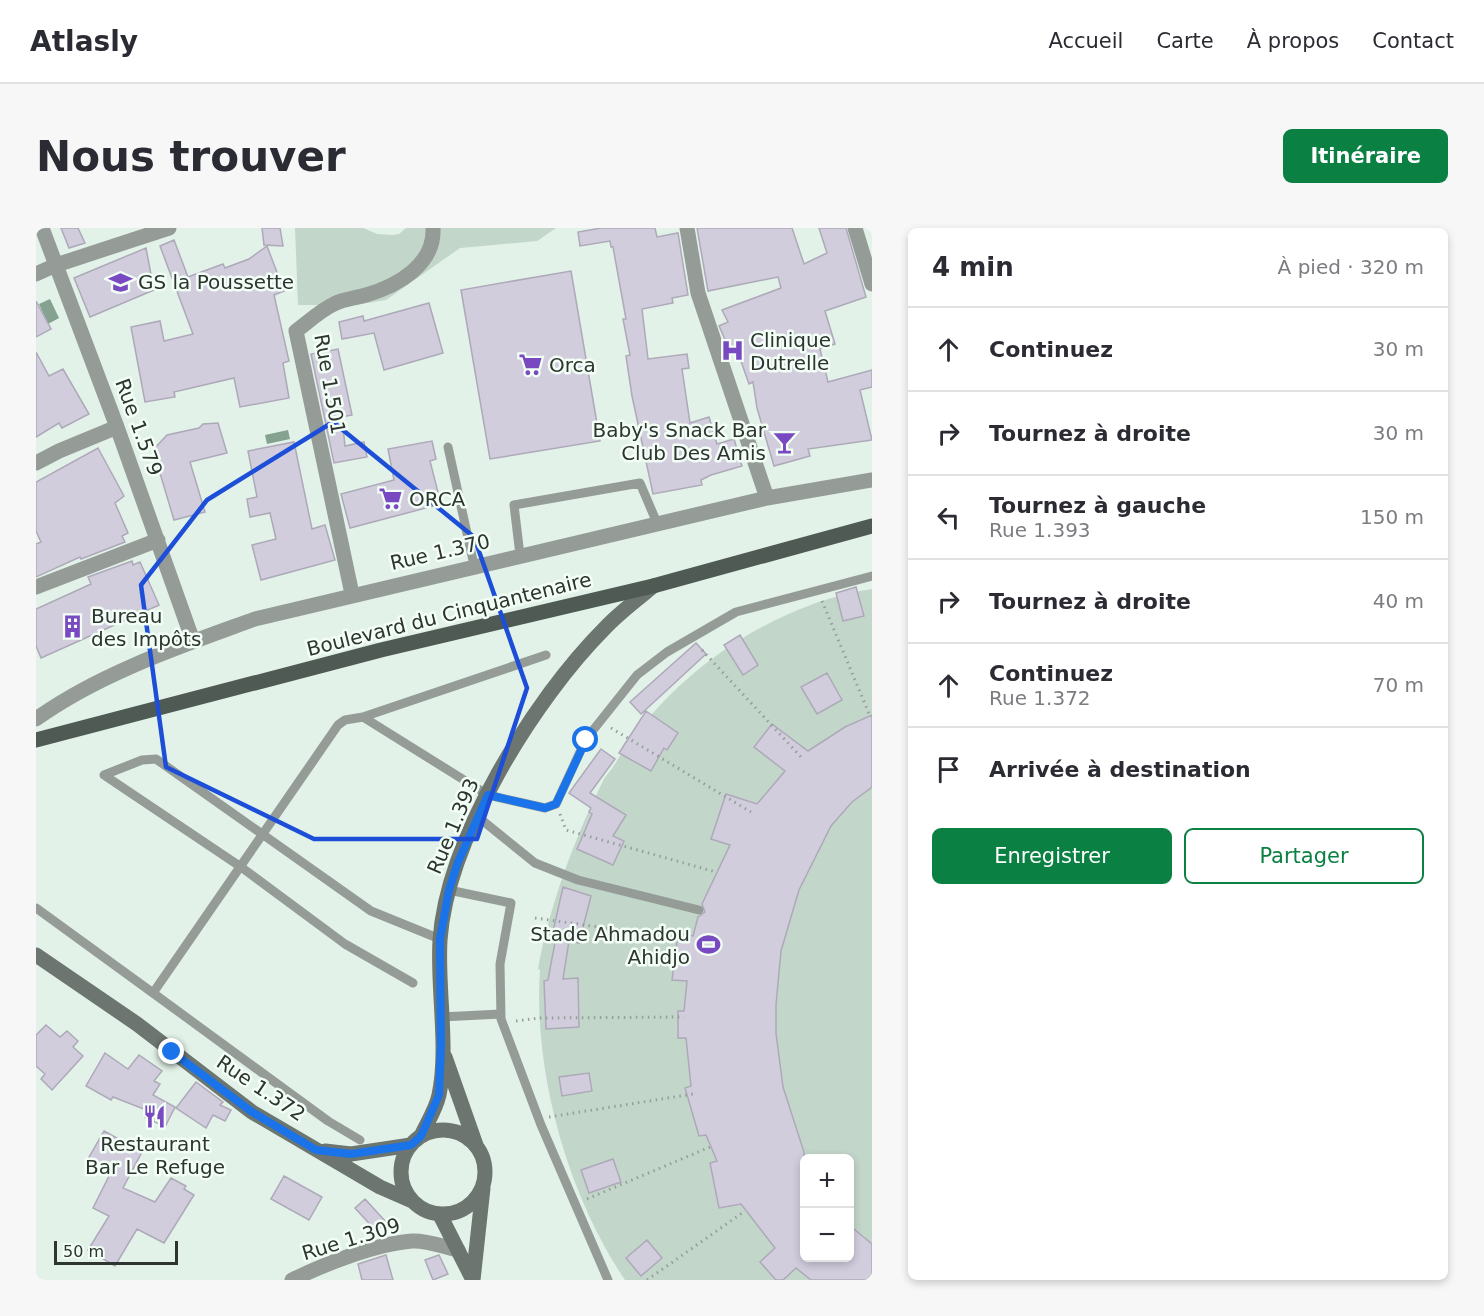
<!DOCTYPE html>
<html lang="fr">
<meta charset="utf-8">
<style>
:root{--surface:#fff;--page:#f7f7f7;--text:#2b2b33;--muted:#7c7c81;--line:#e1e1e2;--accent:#0b8043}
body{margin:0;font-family:"DejaVu Sans",sans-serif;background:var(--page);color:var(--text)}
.controls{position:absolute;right:18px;bottom:18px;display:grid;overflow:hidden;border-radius:9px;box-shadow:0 3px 9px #0003}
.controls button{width:54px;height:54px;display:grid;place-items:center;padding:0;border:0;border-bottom:2px solid var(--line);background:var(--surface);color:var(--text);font:30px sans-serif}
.scale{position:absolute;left:18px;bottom:15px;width:124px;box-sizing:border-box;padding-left:6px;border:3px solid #2e3430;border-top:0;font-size:16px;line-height:21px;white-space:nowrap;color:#2e3430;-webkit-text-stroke:4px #f2fef6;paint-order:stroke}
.stop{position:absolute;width:18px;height:18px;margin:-14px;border:4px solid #1a73e8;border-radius:50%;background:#fff}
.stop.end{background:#1a73e8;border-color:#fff;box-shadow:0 2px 6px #0008}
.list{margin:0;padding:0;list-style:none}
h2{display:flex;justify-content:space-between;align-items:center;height:78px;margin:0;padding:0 24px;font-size:26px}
h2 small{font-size:20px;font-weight:400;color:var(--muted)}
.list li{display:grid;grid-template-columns:39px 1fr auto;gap:18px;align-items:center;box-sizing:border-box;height:84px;padding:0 24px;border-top:2px solid var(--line)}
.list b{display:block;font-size:22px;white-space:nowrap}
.list p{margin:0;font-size:20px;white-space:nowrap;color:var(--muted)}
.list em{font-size:20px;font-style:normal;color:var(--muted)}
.actions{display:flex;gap:12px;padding:18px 24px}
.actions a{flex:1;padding:14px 0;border:2px solid var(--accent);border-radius:9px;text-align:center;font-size:21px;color:var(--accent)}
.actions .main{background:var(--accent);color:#fff}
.icon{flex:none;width:33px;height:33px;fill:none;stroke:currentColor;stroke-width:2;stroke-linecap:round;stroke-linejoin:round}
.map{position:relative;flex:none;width:836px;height:1052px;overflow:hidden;border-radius:9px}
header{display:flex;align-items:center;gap:36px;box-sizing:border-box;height:84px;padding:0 30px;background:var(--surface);border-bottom:2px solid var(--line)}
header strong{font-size:28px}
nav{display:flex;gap:33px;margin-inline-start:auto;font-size:21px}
.intro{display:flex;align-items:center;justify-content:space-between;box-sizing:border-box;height:144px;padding:0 36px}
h1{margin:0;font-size:42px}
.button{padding:15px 27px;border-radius:9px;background:var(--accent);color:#fff;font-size:21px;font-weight:700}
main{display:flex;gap:36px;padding:0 36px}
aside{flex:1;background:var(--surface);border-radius:9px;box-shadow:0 3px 9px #0003}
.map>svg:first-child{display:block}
.green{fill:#c3d6ca;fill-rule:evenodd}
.water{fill:#85a290}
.building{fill:#d1cddd;stroke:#ada9b8;stroke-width:1.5}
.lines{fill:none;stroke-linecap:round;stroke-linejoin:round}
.path{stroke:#94a098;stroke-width:3;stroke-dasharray:1.5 4.5;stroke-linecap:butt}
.service{stroke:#959c98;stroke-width:9}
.minor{stroke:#959c98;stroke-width:15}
.secondary{stroke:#6c756f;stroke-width:15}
.primary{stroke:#4e5a53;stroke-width:15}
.route{stroke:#1a73e8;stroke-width:8}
.marked{fill:none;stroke:#1d4ed8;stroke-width:4.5;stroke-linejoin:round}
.labels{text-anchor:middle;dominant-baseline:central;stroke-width:5;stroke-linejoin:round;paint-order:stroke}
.poi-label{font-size:20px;fill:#2e3430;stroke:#f2fef6;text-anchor:start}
.street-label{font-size:20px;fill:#2e3430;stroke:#f2fef6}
</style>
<header>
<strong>Atlasly</strong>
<nav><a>Accueil</a><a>Carte</a><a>À propos</a><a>Contact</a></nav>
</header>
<div class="intro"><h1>Nous trouver</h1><a class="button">Itinéraire</a></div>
<main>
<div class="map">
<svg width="836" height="1052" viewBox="0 0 836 1052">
<rect width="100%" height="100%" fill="#e2f2e8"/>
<path class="green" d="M259,0H327L341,6L356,7L363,6L370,0H520L501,13L424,20L350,72L319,77H262Z
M836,361V1052H589C531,966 497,843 504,742L502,741C513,679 539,609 567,553C569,548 575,543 579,536C633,448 733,377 836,361ZM768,930H814V1030H768Z"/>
<path class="water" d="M14,71L23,90L12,96L3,76Z
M252,202L254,211L231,216L229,207Z"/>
<path class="building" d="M25,0H42L49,15L33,20Z
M226,0H244L247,18L228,17Z
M565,0H619L621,9L642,5L652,67L636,70L637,75L606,81L612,131L651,126L653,140L646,141L654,195L673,189L681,216L698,211L706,238L675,247L665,252L666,257L617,266L596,168L590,128L594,127L587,91H590L577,19H575L574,13L544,18L542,4Z
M661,0H756L768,36L791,25L783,0H810L830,69L789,83L799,116L784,121L792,154L836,142V159L824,162L836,212L772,221L774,228L738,238L721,180L717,154L713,156L701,122L695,125L683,98L692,94L686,82L745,60L742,49L672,63Z
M138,12L152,49L187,36L189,40L213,31L231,18L248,63L238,67L253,133L247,135L253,170L204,179L198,150L138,164L139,169L109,174L95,99L124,93L128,113L157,106L124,18Z
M110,20L118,62L54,89L38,50Z
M535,43L564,213L454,231L425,62Z
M0,73L15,101L0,109Z
M393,75L407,125L348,142L338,105L306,111L303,94L327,88L328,93Z
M302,121L316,187L306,189L309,218L328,214L331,229L298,235L275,126Z
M0,124L13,148L27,141L53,186L26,200L23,195L0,209Z
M182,195L191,225L154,234L169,284L138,292L117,222L131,207L163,200L167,196Z
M396,213L400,231L394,233L405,276L314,300L305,266L358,252L352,221Z
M258,214L276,301L289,297L299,332L225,352L216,317L240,311L234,285L214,289L211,271L221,269L212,223Z
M62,220L88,268L79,275L92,305L86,308L89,314L45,331L44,329L0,349V316L5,314L0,303V254Z
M96,333L97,337L104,334L123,377L5,430L0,418V381L55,356L52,349Z
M820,359L828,388L807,393L800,365Z
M704,407L722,437L707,447L688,417Z
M660,415L670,426L605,486L594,474Z
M791,445L806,472L781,486L765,459Z
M610,483L642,505L631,522L628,520L615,543L583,525Z
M836,487V559L816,574L795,598L763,662L745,723L740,777V805L747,859L768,924V1029H813V997L836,1016V1052H775L760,1040L747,1052H740L724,1034L739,1020L705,976L683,980L674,935L681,933L670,907L663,908L649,860L655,858L650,810H642V783H648L651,753L636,752L642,706L657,708L662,689L669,684L666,676L694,617L675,611L690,566L721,576L749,543L718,519L736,496L772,523L809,499Z
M565,521L579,531L554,565L590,587L577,608L588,613L577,637L541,621L556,586L553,584L555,580L533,565Z
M527,659L555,668L543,715L533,713L527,751L542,750L543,799L510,801L508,753L512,752L520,709L516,708Z
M10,797L24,809L31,803L42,813L37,819L47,828L16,862L5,851L9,846L0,838V807Z
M69,825L92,841L103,827L126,843L118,853L124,856L117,867L139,879L129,899L109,889L113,883L77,869L75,872L50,858Z
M553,845L556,863L526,868L523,849Z
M160,854L187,874L184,877L195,882L189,893L177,887L170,900L140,880Z
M68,903L106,924L87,960L119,974L135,950L150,958L148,961L158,967L128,1015L101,1001L79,1038L52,1022L73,988L57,980L75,944L52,931Z
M577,931L585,954L553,965L545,942Z
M248,948L286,969L273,992L235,971Z
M329,971L350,994L340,1003L319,980Z
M611,1012L626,1030L605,1048L590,1030Z
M350,1027L357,1052H326L322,1036Z
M403,1027L412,1046L397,1052L389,1032Z"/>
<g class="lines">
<path class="path" d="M786,373L834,488
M666,422L765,529
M575,500L715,584
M524,586L530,602L680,644
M499,690L656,712
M480,793L504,790L648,789
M513,889L657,866
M551,971L674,919
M611,1052L709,983"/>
<path class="service" d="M412,219L438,337
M484,327L478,277L604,255L621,295
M327,489L452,567L509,580L520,576L550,511L601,447L631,424L700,384L836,348
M68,547L106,532L120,531L335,683L404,711
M68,547L205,639L309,716L377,755
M442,589L499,635L542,652L663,682
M413,662L475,675L464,736L465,791L505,897L572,1052
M0,680L117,765
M405,789L465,786
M324,912L292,893L117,765L302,497L309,492L327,489L510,427"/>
<path class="minor" d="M6,0L81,199L157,413
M651,0L662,65L731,270
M819,0L836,56
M0,46L20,37L133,0
M0,235L23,223L81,199
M0,359L122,312
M316,366L260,103C272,94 285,82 298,76C308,71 320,70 330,67C361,58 399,37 397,0
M0,491C64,445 145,418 219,391L731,270L836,252
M256,1052C289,1036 339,1016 376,1013C390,1012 408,1019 422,1022"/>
<path class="secondary" d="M0,727L101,796L216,884L344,959L376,973
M409,829L440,917
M365 944a42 42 0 1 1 84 0a42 42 0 1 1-84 0Z
M385,908C391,895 400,881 403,867C413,820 401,761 404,712C411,611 498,471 569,400C583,385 601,372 617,358
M289,923L315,926L375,917
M404,987L437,1052
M437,1052L447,960"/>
<path class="primary" d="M0,512L345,422L617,358L836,298"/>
</g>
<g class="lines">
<path class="route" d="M136,824L216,884L280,922L315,926L375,917L385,908L403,867L405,818L404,711L413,662L422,634L452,567L509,580L520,576L550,512"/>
</g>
<path class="marked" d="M297,194L438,309L491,460L441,611H278L130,539L105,357L171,272Z"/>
<defs>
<symbol id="school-bare" viewBox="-9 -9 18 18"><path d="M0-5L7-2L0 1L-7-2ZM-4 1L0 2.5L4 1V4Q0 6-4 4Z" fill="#7949c1" stroke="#f2fef6" stroke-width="2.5" paint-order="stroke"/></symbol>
<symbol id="hospital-bare" viewBox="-9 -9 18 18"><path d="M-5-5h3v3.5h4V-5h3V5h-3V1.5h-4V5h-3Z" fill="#7949c1" stroke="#f2fef6" stroke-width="2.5" paint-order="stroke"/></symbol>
<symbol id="supermarket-bare" viewBox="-9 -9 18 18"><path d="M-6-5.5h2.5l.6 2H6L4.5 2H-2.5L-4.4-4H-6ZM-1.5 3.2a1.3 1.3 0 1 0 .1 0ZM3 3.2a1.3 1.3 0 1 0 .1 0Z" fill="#7949c1" stroke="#f2fef6" stroke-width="2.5" paint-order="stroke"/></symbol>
<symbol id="bar-bare" viewBox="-9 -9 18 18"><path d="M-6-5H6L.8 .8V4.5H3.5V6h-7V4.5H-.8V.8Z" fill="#7949c1" stroke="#f2fef6" stroke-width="2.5" paint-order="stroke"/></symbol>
<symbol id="building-bare" viewBox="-9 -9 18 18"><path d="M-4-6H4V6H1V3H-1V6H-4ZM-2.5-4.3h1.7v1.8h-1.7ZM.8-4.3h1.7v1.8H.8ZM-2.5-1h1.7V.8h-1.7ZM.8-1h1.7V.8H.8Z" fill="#7949c1" stroke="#f2fef6" stroke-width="2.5" paint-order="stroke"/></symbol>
<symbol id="stadium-bare" viewBox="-9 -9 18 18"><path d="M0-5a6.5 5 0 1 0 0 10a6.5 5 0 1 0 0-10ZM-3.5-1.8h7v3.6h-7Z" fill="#7949c1" stroke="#f2fef6" stroke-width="2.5" paint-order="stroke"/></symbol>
<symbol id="restaurant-bare" viewBox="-9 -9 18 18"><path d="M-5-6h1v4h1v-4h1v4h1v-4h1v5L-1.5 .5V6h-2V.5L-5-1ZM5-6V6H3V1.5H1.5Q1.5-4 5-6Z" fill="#7949c1" stroke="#f2fef6" stroke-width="2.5" paint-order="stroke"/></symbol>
</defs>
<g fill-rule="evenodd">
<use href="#school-bare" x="68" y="38" width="33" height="33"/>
<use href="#hospital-bare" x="680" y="106" width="33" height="33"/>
<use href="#supermarket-bare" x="478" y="120" width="33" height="33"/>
<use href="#bar-bare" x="732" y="198" width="33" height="33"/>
<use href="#supermarket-bare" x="338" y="254" width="33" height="33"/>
<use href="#building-bare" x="20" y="382" width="33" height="33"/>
<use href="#stadium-bare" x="656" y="700" width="33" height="33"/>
<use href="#restaurant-bare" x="102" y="872" width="33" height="33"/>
</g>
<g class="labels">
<g class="poi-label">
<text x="102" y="54">GS la Poussette</text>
<text x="714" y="112">Clinique<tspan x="714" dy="23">Dutrelle</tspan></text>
<text x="513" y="137">Orca</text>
<text x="730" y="202" text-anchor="end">Baby's Snack Bar<tspan x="730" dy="23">Club Des Amis</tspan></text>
<text x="373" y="271">ORCA</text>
<text x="55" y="388">Bureau<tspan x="55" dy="23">des Impôts</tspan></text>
<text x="654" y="706" text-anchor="end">Stade Ahmadou<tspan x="654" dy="23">Ahidjo</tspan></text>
<text x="119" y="916" text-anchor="middle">Restaurant<tspan x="119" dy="23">Bar Le Refuge</tspan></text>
</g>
<g class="street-label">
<text transform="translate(294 156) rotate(80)">Rue 1.501</text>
<text transform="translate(103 199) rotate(70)">Rue 1.579</text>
<text transform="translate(404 324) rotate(-13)">Rue 1.370</text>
<text transform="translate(413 386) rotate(-14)">Boulevard du Cinquantenaire</text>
<text transform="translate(417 598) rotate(-67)">Rue 1.393</text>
<text transform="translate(225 860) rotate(34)">Rue 1.372</text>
<text transform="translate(315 1011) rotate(-17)">Rue 1.309</text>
</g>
</g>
</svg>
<div class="controls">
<button>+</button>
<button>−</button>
</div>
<div class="scale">50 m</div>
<div class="stop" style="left:550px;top:512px"></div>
<div class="stop end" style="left:136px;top:824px"></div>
</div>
<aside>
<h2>4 min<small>À pied · 320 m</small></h2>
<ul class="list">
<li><svg class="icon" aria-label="ahead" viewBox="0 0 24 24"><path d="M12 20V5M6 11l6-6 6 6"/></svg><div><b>Continuez</b></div><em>30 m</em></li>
<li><svg class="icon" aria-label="right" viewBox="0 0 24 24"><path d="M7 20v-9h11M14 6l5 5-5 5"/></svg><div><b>Tournez à droite</b></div><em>30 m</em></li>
<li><svg class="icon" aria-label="left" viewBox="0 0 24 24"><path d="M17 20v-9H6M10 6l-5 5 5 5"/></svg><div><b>Tournez à gauche</b><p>Rue 1.393</p></div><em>150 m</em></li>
<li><svg class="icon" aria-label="right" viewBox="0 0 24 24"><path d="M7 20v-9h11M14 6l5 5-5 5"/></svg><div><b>Tournez à droite</b></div><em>40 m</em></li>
<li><svg class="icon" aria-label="ahead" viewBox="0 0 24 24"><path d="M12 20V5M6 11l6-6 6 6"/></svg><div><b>Continuez</b><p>Rue 1.372</p></div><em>70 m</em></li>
<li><svg class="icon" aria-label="arrive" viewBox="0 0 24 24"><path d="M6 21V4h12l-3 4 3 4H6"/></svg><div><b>Arrivée à destination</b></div></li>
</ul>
<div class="actions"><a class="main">Enregistrer</a><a>Partager</a></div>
</aside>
</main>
